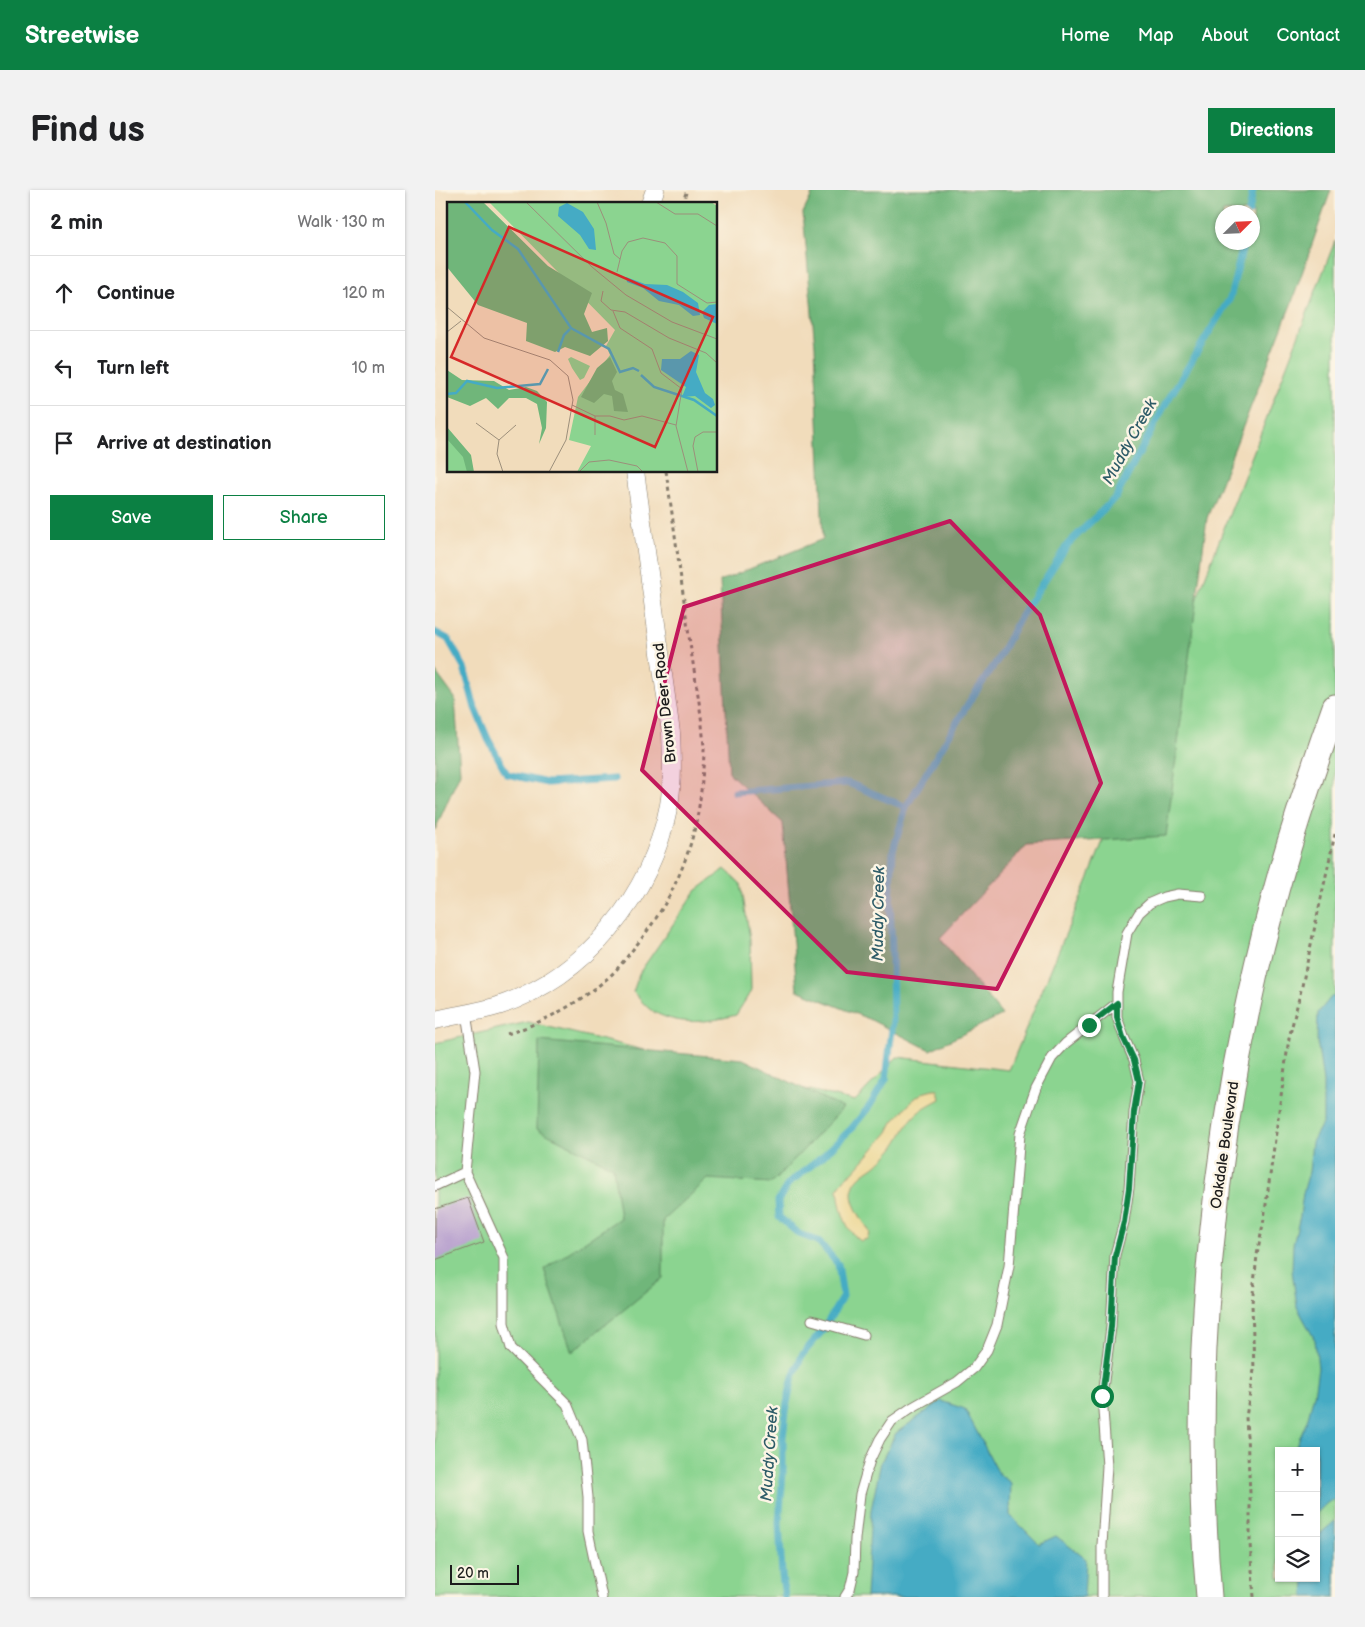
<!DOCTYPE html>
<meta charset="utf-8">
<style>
:root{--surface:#fff;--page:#f2f2f2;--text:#202124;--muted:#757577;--line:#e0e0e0;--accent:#0b8043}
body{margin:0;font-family:"Balsamiq Sans",sans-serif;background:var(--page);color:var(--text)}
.controls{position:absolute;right:15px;bottom:15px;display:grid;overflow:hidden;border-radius:0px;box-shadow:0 1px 4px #0004}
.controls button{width:45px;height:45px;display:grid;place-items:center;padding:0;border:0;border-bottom:1px solid var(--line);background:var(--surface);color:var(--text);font:25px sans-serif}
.compass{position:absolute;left:780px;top:15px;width:45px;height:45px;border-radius:50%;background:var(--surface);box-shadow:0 1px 4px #0004;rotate:66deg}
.scale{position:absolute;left:15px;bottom:12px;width:69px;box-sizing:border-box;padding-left:5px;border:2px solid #1c1c1c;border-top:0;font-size:14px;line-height:18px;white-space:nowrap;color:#1c1c1c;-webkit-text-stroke:4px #fcf5e5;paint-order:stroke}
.stop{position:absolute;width:15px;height:15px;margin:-11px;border:4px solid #0b8043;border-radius:50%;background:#fff}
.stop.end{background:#0b8043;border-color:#fff;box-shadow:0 1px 5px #0008}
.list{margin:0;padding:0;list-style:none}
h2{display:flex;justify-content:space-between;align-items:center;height:65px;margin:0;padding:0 20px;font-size:21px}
h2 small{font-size:16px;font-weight:400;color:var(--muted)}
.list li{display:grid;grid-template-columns:32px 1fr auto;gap:15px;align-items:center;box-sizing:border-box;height:75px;padding:0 20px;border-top:1px solid var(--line)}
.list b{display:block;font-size:19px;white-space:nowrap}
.list em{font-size:16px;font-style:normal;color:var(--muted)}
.actions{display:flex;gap:10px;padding:15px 20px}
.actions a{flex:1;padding:11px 0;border:1px solid var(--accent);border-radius:0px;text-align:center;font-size:18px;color:var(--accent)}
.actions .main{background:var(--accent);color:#fff}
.icon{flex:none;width:28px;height:28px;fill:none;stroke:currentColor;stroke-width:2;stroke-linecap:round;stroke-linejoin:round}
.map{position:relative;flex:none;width:900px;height:1407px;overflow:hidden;border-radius:0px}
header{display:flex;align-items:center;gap:30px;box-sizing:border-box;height:70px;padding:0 25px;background:var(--accent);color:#fff}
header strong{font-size:24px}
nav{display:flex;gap:28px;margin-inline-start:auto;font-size:18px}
.intro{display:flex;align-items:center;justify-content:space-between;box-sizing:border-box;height:120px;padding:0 30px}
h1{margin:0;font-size:35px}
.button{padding:12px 22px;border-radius:0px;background:var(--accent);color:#fff;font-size:18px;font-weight:700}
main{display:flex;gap:30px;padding:0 30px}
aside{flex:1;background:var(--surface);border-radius:0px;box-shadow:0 1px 4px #0004}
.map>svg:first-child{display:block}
.green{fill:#8bd490;stroke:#547856;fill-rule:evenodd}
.forest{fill:#70b67a;stroke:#46694b;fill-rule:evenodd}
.sand{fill:#eeda9e;stroke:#857b5d}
.water{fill:#45abc4;stroke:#306470}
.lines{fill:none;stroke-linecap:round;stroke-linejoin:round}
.stream{stroke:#45abc4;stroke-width:7}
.building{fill:#b9a3cf}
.lane-casing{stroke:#867c6c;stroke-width:11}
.street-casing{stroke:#867c6c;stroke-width:19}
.secondary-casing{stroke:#867c6c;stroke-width:27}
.path{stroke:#867c6c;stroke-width:3;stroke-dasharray:4 4;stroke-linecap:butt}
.lane{stroke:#fff;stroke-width:9}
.street{stroke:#fff;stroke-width:18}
.secondary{stroke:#fff;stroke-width:25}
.route{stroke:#0b8043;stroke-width:6}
.marked{fill:#c2185b;fill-opacity:0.2;stroke:#c2185b;stroke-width:4;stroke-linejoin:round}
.labels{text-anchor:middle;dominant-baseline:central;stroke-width:5;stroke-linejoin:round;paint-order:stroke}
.street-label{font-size:15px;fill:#1c1c1c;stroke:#fcf5e5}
.water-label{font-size:16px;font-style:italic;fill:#2e5c68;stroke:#fcf5e5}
.inset-river{fill:none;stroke:#45abc4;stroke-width:2.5}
.inset-road{fill:none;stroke:#9c8f7b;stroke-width:1}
.view{fill:#d62828;fill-opacity:0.15;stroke:#d62828;stroke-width:2.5}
.inset-edge{fill:none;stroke:#1c1c1c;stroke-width:2.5}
</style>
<header>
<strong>Streetwise</strong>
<nav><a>Home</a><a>Map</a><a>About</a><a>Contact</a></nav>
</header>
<div class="intro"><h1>Find us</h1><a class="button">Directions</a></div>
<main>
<aside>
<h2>2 min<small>Walk · 130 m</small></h2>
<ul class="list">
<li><svg class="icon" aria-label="ahead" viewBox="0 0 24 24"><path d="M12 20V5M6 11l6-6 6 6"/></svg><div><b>Continue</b></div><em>120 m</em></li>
<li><svg class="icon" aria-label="left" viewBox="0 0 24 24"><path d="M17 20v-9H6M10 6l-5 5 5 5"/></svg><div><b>Turn left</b></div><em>10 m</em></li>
<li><svg class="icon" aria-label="arrive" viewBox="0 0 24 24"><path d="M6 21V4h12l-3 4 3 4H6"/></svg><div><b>Arrive at destination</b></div></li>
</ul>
<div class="actions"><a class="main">Save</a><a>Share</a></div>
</aside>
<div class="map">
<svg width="900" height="1407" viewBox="0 0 900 1407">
<rect width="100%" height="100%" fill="#fcf5e5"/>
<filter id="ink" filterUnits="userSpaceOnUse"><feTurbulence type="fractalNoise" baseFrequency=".02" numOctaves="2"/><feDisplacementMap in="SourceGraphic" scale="10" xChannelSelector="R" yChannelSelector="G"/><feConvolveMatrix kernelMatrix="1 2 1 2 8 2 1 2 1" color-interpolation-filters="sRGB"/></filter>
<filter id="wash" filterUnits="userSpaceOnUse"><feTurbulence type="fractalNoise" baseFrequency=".0096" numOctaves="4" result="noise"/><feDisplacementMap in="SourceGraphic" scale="20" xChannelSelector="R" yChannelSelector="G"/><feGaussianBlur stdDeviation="1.12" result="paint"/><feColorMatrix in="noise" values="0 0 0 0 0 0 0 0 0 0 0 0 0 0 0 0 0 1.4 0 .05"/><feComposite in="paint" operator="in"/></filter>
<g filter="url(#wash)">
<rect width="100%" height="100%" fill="#f1dcbb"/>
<path class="green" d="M900,51V1407H0V853L93,832L420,911L462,867L574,880L653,690ZM844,1261H881V1388H844Z
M290,679L306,694L315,749L316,801L301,825C274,832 246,836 221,823C212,819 205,809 198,802L205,782L261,701Z"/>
<path class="forest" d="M379,0H896L857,112L772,328L731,646L592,655L505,748L567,825L495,860L436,830L362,800L348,633L294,583L285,391L388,349L380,156L368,23ZM788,22H818V52H788Z
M0,481L20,508L25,583L0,640Z
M104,851L308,869L408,918L337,993L273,989L228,1030V1088L137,1162L109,1079L185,1028L178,977L102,939Z"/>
<path class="sand" d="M498,900H503L505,909C498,913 491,916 485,921C471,931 467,949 456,961C452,965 447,971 442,974C434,981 421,986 418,998C413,1013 429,1030 435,1043L432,1049L426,1051C410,1041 405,1018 403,999L409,989L418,982L434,964L453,942L458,932L478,910L487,903Z"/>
<path class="water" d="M900,806V1309L892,1313L881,1324V1261H859L872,1231L879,1205L883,1178L880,1150L862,1117L857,1080L858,1055L865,1026L868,1003L874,982L877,952L888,932V892L882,850L883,823L896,807Z
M506,1211L530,1219L564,1284L576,1293L575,1325L604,1354L621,1346L651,1369L649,1407H431L436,1320L446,1272L461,1243Z
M900,1331V1407H869L870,1388H881V1347Z"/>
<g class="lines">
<path class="stream" d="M814,22L818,0
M0,442L13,449L29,477L40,518L53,549L72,584L112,593L179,589
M300,602L413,593L471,617
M350,1407L347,1385L344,1333L348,1283V1247L352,1213L358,1187L367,1165L388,1140L408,1106L403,1074L383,1051L364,1044L344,1027L343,1011L353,994L387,967L416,939L434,917L451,889L458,831L457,760L455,711L458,661L471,617L534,512L562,471L584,429L633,354L681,307L731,213L795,108L809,52"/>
</g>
<g id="blocks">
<path class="building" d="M33,1008L49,1052L0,1070V1019Z"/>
</g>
</g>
<g filter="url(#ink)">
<use href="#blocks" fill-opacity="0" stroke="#867c6c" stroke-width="1"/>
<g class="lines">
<defs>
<path id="lane" d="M30,982L69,1068V1133L76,1158L132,1214L147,1250L153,1307V1341L167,1407
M0,996L30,982L40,881L31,823
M377,1130L429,1145
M410,1407L415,1399L419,1382L420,1349L425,1304L435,1270L445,1249L457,1231L476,1218L522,1192L539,1178L552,1160L562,1135L574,1076L585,944L601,898L617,868L631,853L682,813
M667,1407V1355L672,1276L667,1206L676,1137L680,1065L689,1032L694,998L699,922L704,891L699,870L689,847L682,827V802L692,743L704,723L715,713L729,707L743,704L767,706"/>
<path id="street" d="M215,14L220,0
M0,830C21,825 43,822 63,816C152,786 216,706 234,615C238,591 237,567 236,543L200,281"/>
<path id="secondary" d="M774,1407C754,1178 778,934 838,712C855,646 877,582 900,517"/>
</defs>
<use href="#lane" class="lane-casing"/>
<use href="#street" class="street-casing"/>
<use href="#secondary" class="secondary-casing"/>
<path class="path" d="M247,14L252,0
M72,844C110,832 144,813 174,787C183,779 191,768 199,758C239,710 263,653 267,589C268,579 269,569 269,559C267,521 259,484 254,446C246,391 239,336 231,281
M819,1407L815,1354V1303L811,1227L819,1180L817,1113L822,1065L829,1029L854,848L867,796L900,644"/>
<use href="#lane" class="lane"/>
<use href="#street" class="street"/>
<use href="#secondary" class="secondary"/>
</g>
</g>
<g class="lines" filter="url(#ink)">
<path class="route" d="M654,835L682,813V827L688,847L699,870L704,891L699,922L694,998L689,1032L680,1066L676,1137L667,1206"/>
</g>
<path class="marked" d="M515,331L605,425L666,593L562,799L412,782L207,580L249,417Z"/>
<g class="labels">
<g class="street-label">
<text transform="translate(230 513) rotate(-96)">Brown Deer Road</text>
<text transform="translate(790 955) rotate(-82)">Oakdale Boulevard</text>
</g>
<g class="water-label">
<text transform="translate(695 252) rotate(-61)">Muddy Creek</text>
<text transform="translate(444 724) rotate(-89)">Muddy Creek</text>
<text transform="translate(335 1264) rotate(-86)">Muddy Creek</text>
</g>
</g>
<g transform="translate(12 12)">
<rect width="270" height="270" fill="#f1dcbb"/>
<path d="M42,0H264L270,4V270H130L144,244L122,238L131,195L163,153L159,144L168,128ZM124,155L143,164L137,176L133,178L125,166L121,157ZM0,235L20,258L25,270H0Z" fill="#8bd490"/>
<path d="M0,0H36L101,64L145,91L137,112L145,130L160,126L161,139L143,154L118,145L108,150L79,139L80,121L31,103L0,65ZM163,155L170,170L165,179L168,188L176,192L181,210L167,209L165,194L157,192L147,201L134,195L150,166ZM0,168L15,178L47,179L62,188L79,185L90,189L100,200L99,226L92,242L95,226L90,202L79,196H62L51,207L39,196L23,204L0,195ZM0,225L24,253L27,270H20L16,255L0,237Z" fill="#70b67a"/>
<path d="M120,1L136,10L147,27L149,48L142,47L133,33L111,14L112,5ZM179,75L198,82L220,83L236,90L251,101L253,113L246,114L232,103L212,99L196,86L180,80ZM270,102V122L257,116L255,110L262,103ZM244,149L252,153L249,170L258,191L266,197L268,203L264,206L248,194L235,195L239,185L214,168L215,157H233Z" fill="#45abc4"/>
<path class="inset-river" d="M18,0L45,28L71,47L124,126L162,147L173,170L186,166L192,169M111,150L117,133L123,127M194,173L207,185L247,198L270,214M0,192L9,191L20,179L50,186L93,182L101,167"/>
<path class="inset-road" d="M79,0L145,65L179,93L225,120L270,137M150,0L159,21L167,52L173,57M209,0L228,12H251L270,24M170,70L175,49L181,40L196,36L218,41L230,54V82L260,101L270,100M156,89L154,99L164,108L178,110L222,136L259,151L270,161M0,105L37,136L103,158L121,174L126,198L119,238L102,270M166,109L173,126L205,147L214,171L235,187L229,224L241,270M0,130L14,119M125,203L148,214V233M148,214H163L177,218L195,214L229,223M29,221L52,238M56,270L50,252L52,238L69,223M132,270L142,260L162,258L190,264L196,270M251,270L246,244L248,235L256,230H270"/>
<path class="view" d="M62,25L266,115L208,245L4,155Z"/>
<rect width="270" height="270" class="inset-edge"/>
</g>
</svg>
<div class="controls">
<button>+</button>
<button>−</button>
<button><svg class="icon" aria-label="layers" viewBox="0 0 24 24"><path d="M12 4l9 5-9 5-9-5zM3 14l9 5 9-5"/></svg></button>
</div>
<svg class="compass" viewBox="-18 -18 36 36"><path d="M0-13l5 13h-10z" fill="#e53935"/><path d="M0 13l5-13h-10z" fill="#757577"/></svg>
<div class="scale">20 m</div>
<div class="stop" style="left:667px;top:1206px"></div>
<div class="stop end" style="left:654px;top:835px"></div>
</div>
</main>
